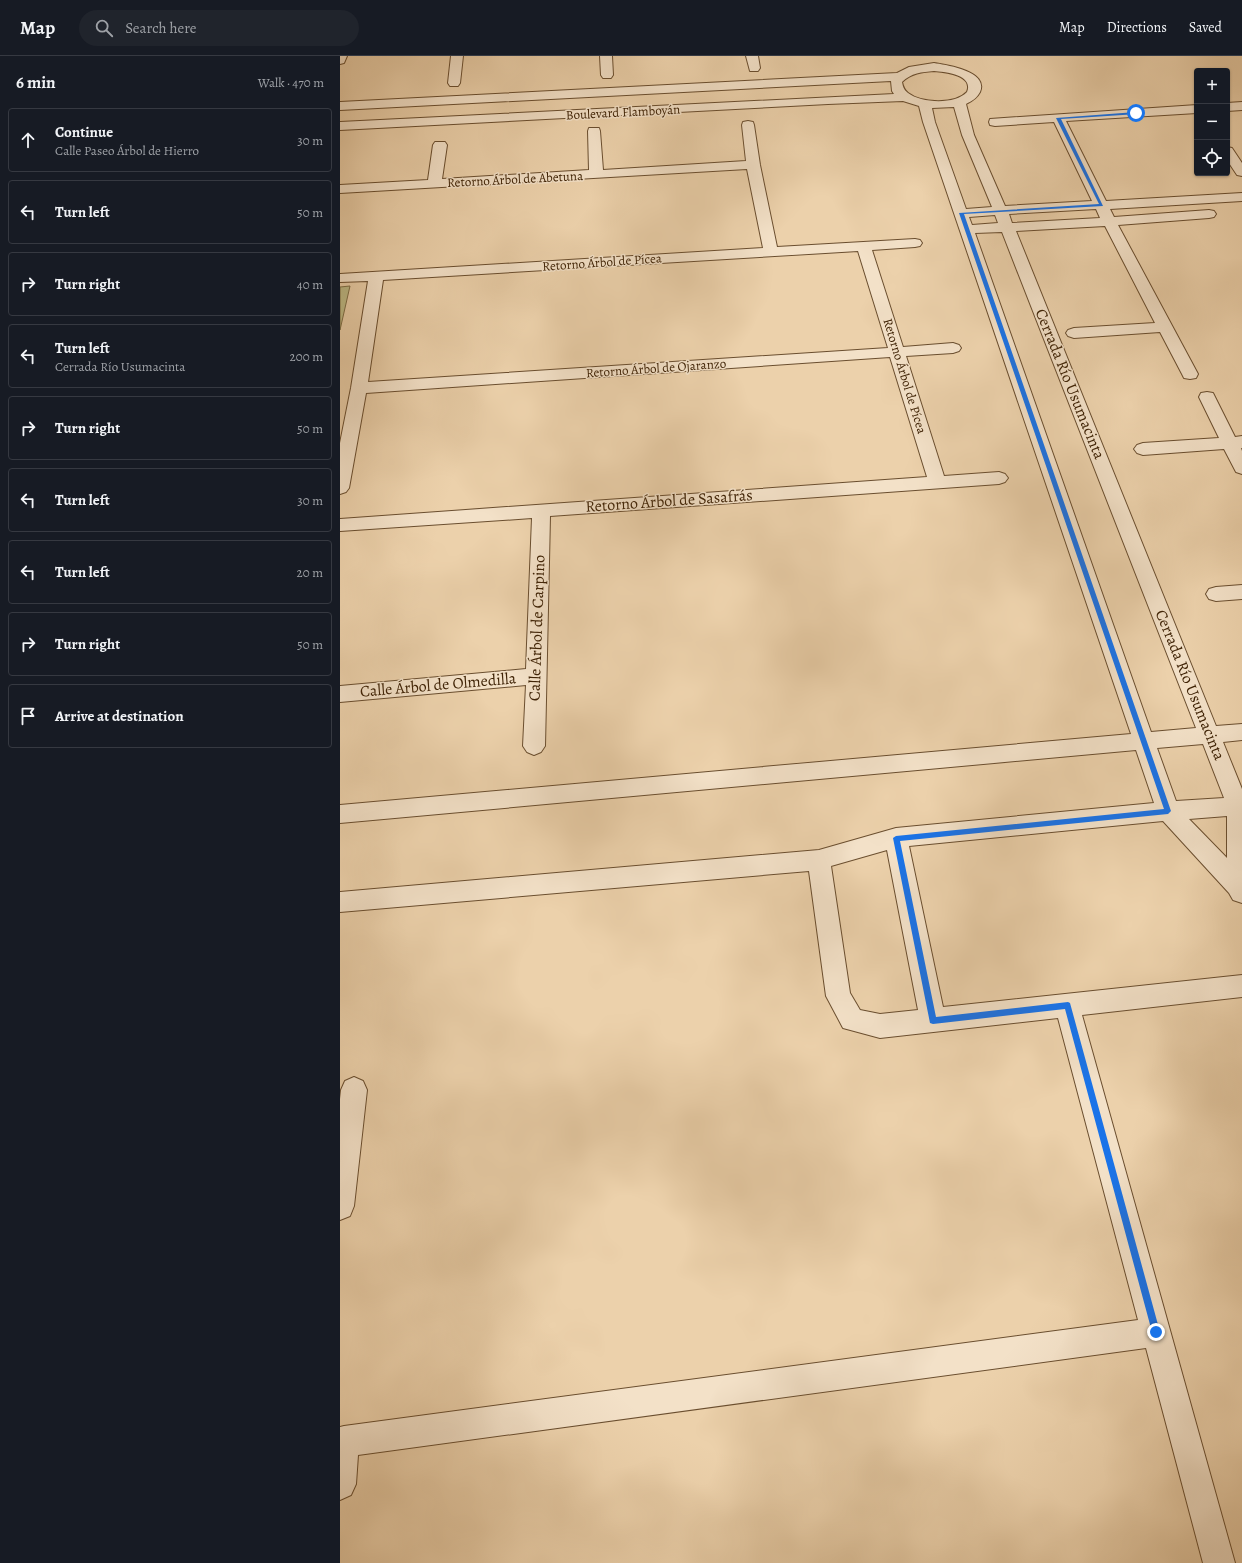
<!DOCTYPE html>
<meta charset="utf-8">
<style>
:root{--surface:#171b24;--page:#20242c;--text:#f1f3f6;--muted:#9ea1a6;--line:#363941}
body{margin:0;font-family:Alegreya,serif;background:var(--page);color:var(--text)}
.controls{position:absolute;right:12px;top:12px;display:grid;overflow:hidden;border-radius:4px;box-shadow:0 1px 3px #0004}
.controls button{width:36px;height:36px;display:grid;place-items:center;padding:0;border:0;border-bottom:1px solid var(--line);background:var(--surface);color:var(--text);font:20px sans-serif}
.stop{position:absolute;width:12px;height:12px;margin:-9px;border:3px solid #1a73e8;border-radius:50%;background:#fff}
.stop.end{background:#1a73e8;border-color:#fff;box-shadow:0 1px 4px #0008}
.list{margin:0;padding:0;list-style:none}
h2{display:flex;justify-content:space-between;align-items:center;height:52px;margin:0;padding:0 16px;font-size:17px}
h2 small{font-size:13px;font-weight:400;color:var(--muted)}
.list li{display:grid;grid-template-columns:26px 1fr auto;gap:12px;align-items:center;box-sizing:border-box;height:64px;margin:0 8px 8px;padding:0 8px;border:1px solid var(--line);border-radius:4px}
.list b{display:block;font-size:15px;white-space:nowrap}
.list p{margin:0;font-size:13px;white-space:nowrap;color:var(--muted)}
.list em{font-size:13px;font-style:normal;color:var(--muted)}
.icon{flex:none;width:22px;height:22px;fill:none;stroke:currentColor;stroke-width:2;stroke-linecap:round;stroke-linejoin:round}
.map{position:relative;flex:none;width:902px;height:1507px;overflow:hidden}
header{display:flex;align-items:center;gap:24px;box-sizing:border-box;height:56px;padding:0 20px;background:var(--surface);border-bottom:1px solid var(--line)}
header strong{font-size:19px}
nav{display:flex;gap:22px;margin-inline-start:auto;font-size:14px}
.search{width:280px;height:36px;background:var(--page);display:flex;align-items:center;gap:10px;box-sizing:border-box;padding:0 14px;border-radius:22px;color:var(--muted);font-size:15px}
main{display:flex}
aside{flex:1;background:var(--surface)}
.map>svg:first-child{display:block}
.green{fill:#bdba86;stroke:#7e6e46}
.lines{fill:none;stroke-linecap:round;stroke-linejoin:round}
.minor-casing{stroke:#6a4e2f;stroke-width:2}
.minor{fill:#f3e1c8;fill-rule:evenodd}
.route{fill:#1a73e8}
.labels{text-anchor:middle;dominant-baseline:central;stroke-width:3;stroke-linejoin:round;paint-order:stroke}
.far-street-label{font-size:13px;fill:#3f2306;stroke:#f3e1c8}
.street-label{font-size:16px;fill:#3f2306;stroke:#f3e1c8}
</style>
<header>
<strong>Map</strong>
<div class="search"><svg class="icon" aria-label="search" viewBox="0 0 24 24"><circle cx="10" cy="10" r="6"/><path d="M15 15l6 6"/></svg>Search here</div>
<nav><a>Map</a><a>Directions</a><a>Saved</a></nav>
</header>
<main>
<aside>
<h2>6 min<small>Walk · 470 m</small></h2>
<ul class="list">
<li><svg class="icon" aria-label="ahead" viewBox="0 0 24 24"><path d="M12 20V5M6 11l6-6 6 6"/></svg><div><b>Continue</b><p>Calle Paseo Árbol de Hierro</p></div><em>30 m</em></li>
<li><svg class="icon" aria-label="left" viewBox="0 0 24 24"><path d="M17 20v-9H6M10 6l-5 5 5 5"/></svg><div><b>Turn left</b></div><em>50 m</em></li>
<li><svg class="icon" aria-label="right" viewBox="0 0 24 24"><path d="M7 20v-9h11M14 6l5 5-5 5"/></svg><div><b>Turn right</b></div><em>40 m</em></li>
<li><svg class="icon" aria-label="left" viewBox="0 0 24 24"><path d="M17 20v-9H6M10 6l-5 5 5 5"/></svg><div><b>Turn left</b><p>Cerrada Río Usumacinta</p></div><em>200 m</em></li>
<li><svg class="icon" aria-label="right" viewBox="0 0 24 24"><path d="M7 20v-9h11M14 6l5 5-5 5"/></svg><div><b>Turn right</b></div><em>50 m</em></li>
<li><svg class="icon" aria-label="left" viewBox="0 0 24 24"><path d="M17 20v-9H6M10 6l-5 5 5 5"/></svg><div><b>Turn left</b></div><em>30 m</em></li>
<li><svg class="icon" aria-label="left" viewBox="0 0 24 24"><path d="M17 20v-9H6M10 6l-5 5 5 5"/></svg><div><b>Turn left</b></div><em>20 m</em></li>
<li><svg class="icon" aria-label="right" viewBox="0 0 24 24"><path d="M7 20v-9h11M14 6l5 5-5 5"/></svg><div><b>Turn right</b></div><em>50 m</em></li>
<li><svg class="icon" aria-label="arrive" viewBox="0 0 24 24"><path d="M6 21V4h12l-3 4 3 4H6"/></svg><div><b>Arrive at destination</b></div></li>
</ul>
</aside>
<div class="map">
<svg width="902" height="1507" viewBox="0 0 902 1507">
<rect width="100%" height="100%" fill="#ecd1ab"/>
<filter id="stains"><feTurbulence type="fractalNoise" baseFrequency=".005" numOctaves="4"/><feColorMatrix values="0 0 0 0 .2 0 0 0 0 .09 0 0 0 0 .02 0 0 0 .5 -.17"/></filter>
<radialGradient id="worn" r=".72"><stop offset=".6" stop-color="#630" stop-opacity="0"/><stop offset="1" stop-color="#630" stop-opacity=".3"/></radialGradient>
<path class="green" d="M10,230L0,274V231Z"/>
<g class="lines">
<defs>
<path id="minor" d="M0,0H7L4,7L0,8Z
M111,0H123L120,27L118,30H110L108,27Z
M260,0H272L273,19L271,22H263L261,19Z
M406,0H418L420,12L418,15H410Z
M594,7C606,9 649,15 640,36C637,42 632,45 626,48L634,79L665,150L752,145L714,66L655,70L650,69L649,66L650,63L857,49V57L726,65L766,145L902,137V145L770,153L774,161L869,154L874,155L876,158L874,161L869,162L778,169L858,318L856,322L850,323L844,322L842,318L820,276L734,282L728,280L726,277L728,274L734,272L815,267L765,170L676,175L876,670L902,668V684L883,686L902,733V847L893,844L889,837L823,765L569,790L603,951L902,919V941L742,959L895,1507H863L806,1292L18,1399L16,1428L11,1439L0,1444V1371L4,1370L798,1264L718,962L540,982L503,972L486,940L469,815L0,856V836L479,794L556,772L814,747L796,694L0,767V749L791,678L583,66L579,50L563,45L488,48L0,74V66L554,38L552,35L551,25L0,54V46L557,17L569,11ZM594,15C606,16 634,19 627,36C615,49 581,47 568,37C564,34 563,31 562,26C571,17 582,16 594,15ZM614,51L622,79L652,151L626,153L595,66L592,52ZM756,153L760,162L672,167L669,158ZM655,159L658,167L632,169L629,161ZM662,176L856,672L811,676L635,177ZM863,688L884,742L836,745L817,692ZM887,760V802L849,763ZM547,794L578,954L540,958L520,954L510,937L491,810Z
M902,46V54L887,55V47Z
M408,65L413,66L414,69L420,109L437,191L575,183L580,184L582,187L580,190L575,191L532,194L563,291L613,287L619,289L621,292L619,295L613,297L566,300L604,420L659,416L665,418L668,422L665,426L659,428L210,460L205,690L201,696L194,699L187,696L183,690L186,629L0,646V630L186,613L192,462L0,475V463L587,421L550,301L26,337L9,432L6,436L0,438V387L11,332L28,225L0,226V218L423,192L407,113L0,137V129L88,124L93,89L95,86H105L107,89L102,123L249,114L248,75L249,72H259L260,75L263,114L406,105L402,69L403,66ZM518,195L548,292L28,326L43,224Z
M887,91L892,92L902,107V120L897,119L887,104Z
M867,336L873,337L895,381L902,380V392H901L902,395V418L896,416L884,393L803,399L797,397L794,393L797,389L803,387L879,382L859,341L861,337Z
M902,529V543L876,545L869,543L866,538L869,533L876,531Z
M14,1021L23,1025L27,1034L14,1150L10,1160L0,1164V1043L1,1034L5,1025Z"/>
</defs>
<use href="#minor" class="minor-casing"/>
<use href="#minor" class="minor"/>
</g>
<path class="route" d="M796,56L798,58L721,63L763,150L624,158L831,755L828,758L560,785L596,961L728,946L730,947L820,1276L819,1279L816,1280L813,1279L812,1276L725,953L593,968L590,967L553,782L556,780L824,753L619,157L759,148L716,62Z"/>
<g class="labels">
<g class="far-street-label">
<text transform="translate(283 56) rotate(-3)">Boulevard Flamboyán</text>
<text transform="translate(175 123) rotate(-3)">Retorno Árbol de Abetuna</text>
<text transform="translate(262 206) rotate(-4)">Retorno Árbol de Pícea</text>
<text transform="translate(316 312) rotate(-4)">Retorno Árbol de Ojaranzo</text>
<text transform="translate(565 320) rotate(73)">Retorno Árbol de Pícea</text>
</g>
<g class="street-label">
<text transform="translate(730 328) rotate(68)">Cerrada Río Usumacinta</text>
<text transform="translate(329 445) rotate(-4)">Retorno Árbol de Sasafrás</text>
<text transform="translate(197 572) rotate(-88)">Calle Árbol de Carpino</text>
<text transform="translate(98 629) rotate(-5)">Calle Árbol de Olmedilla</text>
<text transform="translate(850 629) rotate(68)">Cerrada Río Usumacinta</text>
</g>
</g>
<rect width="100%" height="100%" filter="url(#stains)"/>
<rect width="100%" height="100%" fill="url(#worn)"/>
</svg>
<div class="controls">
<button>+</button>
<button>−</button>
<button><svg class="icon" aria-label="locate" viewBox="0 0 24 24"><circle cx="12" cy="12" r="6"/><path d="M12 2v4M12 18v4M2 12h4M18 12h4"/></svg></button>
</div>
<div class="stop" style="left:796px;top:57px"></div>
<div class="stop end" style="left:816px;top:1276px"></div>
</div>
</main>
